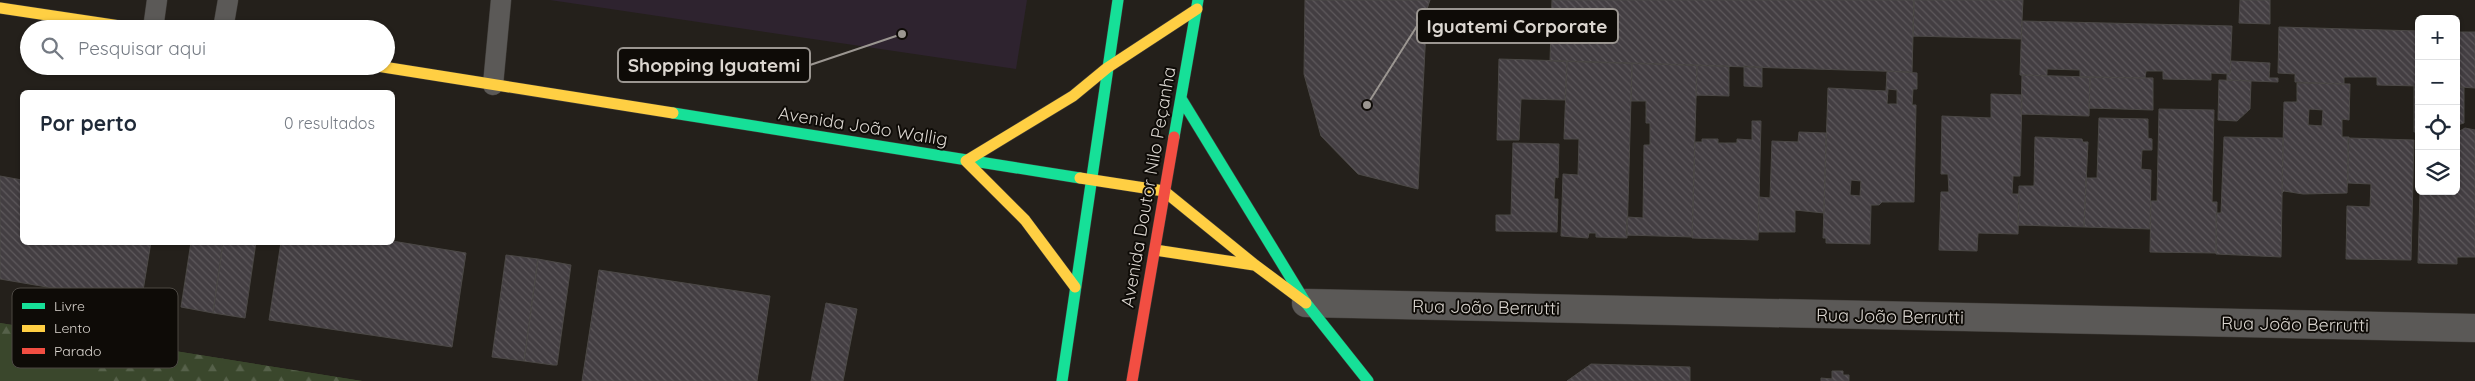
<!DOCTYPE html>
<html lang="pt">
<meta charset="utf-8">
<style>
:root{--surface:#fff;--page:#f2f2f3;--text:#1f2937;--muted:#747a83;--line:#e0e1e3}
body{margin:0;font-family:Quicksand,sans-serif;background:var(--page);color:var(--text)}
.controls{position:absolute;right:15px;top:15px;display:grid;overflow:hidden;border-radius:8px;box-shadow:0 1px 4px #0004}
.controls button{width:45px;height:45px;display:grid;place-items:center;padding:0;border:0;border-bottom:1px solid var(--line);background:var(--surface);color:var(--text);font:25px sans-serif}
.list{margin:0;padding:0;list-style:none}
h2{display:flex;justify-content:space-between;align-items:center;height:65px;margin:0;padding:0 20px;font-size:21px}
h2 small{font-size:16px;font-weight:400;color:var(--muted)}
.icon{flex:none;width:28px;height:28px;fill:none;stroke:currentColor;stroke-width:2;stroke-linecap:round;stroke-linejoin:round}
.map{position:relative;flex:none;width:2475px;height:381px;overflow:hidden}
.search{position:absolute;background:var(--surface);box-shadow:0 1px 4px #0004;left:20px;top:20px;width:375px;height:55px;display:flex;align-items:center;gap:12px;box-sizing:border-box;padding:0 18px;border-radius:28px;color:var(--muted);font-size:19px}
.panel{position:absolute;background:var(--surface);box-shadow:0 1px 4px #0004;left:20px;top:90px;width:375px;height:155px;border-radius:8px}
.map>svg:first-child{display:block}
.commercial{fill:#2e232f}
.green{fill:#3a472c}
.forest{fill:url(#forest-firs)}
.building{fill:url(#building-back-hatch);stroke:#4b4846;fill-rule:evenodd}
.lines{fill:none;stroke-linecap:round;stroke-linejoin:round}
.lane-casing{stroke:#403d39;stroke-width:21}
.street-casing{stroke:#403d39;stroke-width:29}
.fast-casing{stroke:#403d39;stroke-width:12}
.slow-casing{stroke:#403d39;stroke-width:12}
.jam-casing{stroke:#403d39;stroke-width:12}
.lane{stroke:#5b5957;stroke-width:20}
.street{stroke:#5b5957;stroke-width:28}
.fast{stroke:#16e098;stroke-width:11}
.slow{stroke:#ffcf43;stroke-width:11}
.jam{stroke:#f24e42;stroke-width:11}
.labels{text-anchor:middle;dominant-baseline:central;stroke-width:4;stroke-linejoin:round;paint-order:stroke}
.street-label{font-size:18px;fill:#dbd6d0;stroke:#0e0b07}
.key{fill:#0e0b07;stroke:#4c4843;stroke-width:1}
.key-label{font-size:14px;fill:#dbd6d0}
.leader{fill:none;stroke:#9b9691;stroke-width:2}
.callout-dot{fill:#9b9691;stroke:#0e0b07;stroke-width:2}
.callout{fill:#0e0b07;stroke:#9b9691;stroke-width:2}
.callout-label{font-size:19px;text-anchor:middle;font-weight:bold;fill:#dbd6d0}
</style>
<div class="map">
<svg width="2475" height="381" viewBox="0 0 2475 381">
<defs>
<pattern id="forest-firs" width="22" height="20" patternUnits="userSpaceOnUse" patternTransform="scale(1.25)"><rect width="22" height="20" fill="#3a472c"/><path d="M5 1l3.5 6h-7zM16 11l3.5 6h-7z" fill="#56614a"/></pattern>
<pattern id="building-back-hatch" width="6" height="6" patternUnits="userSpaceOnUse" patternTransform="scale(1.25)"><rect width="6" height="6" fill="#433e42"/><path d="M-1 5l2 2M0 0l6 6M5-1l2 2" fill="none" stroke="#5e595c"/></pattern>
</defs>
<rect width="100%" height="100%" fill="#24201b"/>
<path class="commercial" d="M550,0H1027L1016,69Z"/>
<path class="green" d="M0,323L362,381H0Z"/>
<path class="forest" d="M0,323L362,381H104L63,349L0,338Z"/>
<path class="building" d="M1305,0H1430L1427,9L1418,189L1358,174L1321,136L1304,74Z
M1552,0H1914L1912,72L1550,61Z
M1914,0H2023L2021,39L1913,36Z
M2240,0H2270V24L2239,23Z
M2022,21L2232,26L2230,74L2211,73V80L2163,79V71H2146L2145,78L2080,77V70L2047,69V76L2020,75Z
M2279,27L2419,31V86L2377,85V77H2344V84L2295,82V74L2278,73Z
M2456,32H2475V88L2460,87V80H2456Z
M1499,59L1567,61L1565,100L1521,99L1519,140H1497Z
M1567,61L1632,63L1627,238L1596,237V233H1589L1588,238L1561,236L1563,174L1578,175L1579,139H1564Z
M2231,61L2270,63L2269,78H2278V82L2227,80V74H2230Z
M1632,63L1697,65L1692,237L1626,235L1627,217L1643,218L1644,145H1650V123H1646V101H1631Z
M1697,65L1729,66V96L1696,95Z
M1744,66L1762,67V87L1744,86Z
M1887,71L1917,73V89H1913L1912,105H1916L1914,202H1882L1879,205H1871L1870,244L1826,243V238H1823L1828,88L1886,91ZM1888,89L1897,90V104H1887ZM1851,180L1861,181L1860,196L1850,195Z
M2022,75L2090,77L2089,116L2021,114Z
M2090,77L2153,78V110L2089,108Z
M2219,80L2251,81L2250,109L2237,121L2218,120Z
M2297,83L2350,84L2349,120L2342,119V137H2349L2347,193L2303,194L2284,191L2282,193L2284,102H2297ZM2309,109L2323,110L2322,126L2308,125Z
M2414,86H2419V132H2414Z
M2456,87L2464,88V123L2457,125L2456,128Z
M1991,94L2022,95L2020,176H2013L2012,194H2019L2018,234L1978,233L1977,251L1939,250L1941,192H1949L1948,174H1941L1942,116L1991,118Z
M2159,109L2214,110L2212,202H2217L2216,253L2150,252L2151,201H2157Z
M2099,118L2148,119V138L2152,139V150H2142L2141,169L2151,170L2150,229L2084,227L2086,178H2097Z
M1752,121H1761L1758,240L1692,238L1695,142H1702V139H1718V143H1737V139L1752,140Z
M2465,128L2475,130V257H2457V264L2418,263L2420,191H2456V133Z
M1799,132L1826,133L1824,213L1795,210V232H1758L1759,197L1770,198L1772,141L1798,142Z
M2035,137L2082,139L2083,142H2088L2084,227L2018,225L2019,186H2034Z
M2224,137L2283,138L2281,257L2216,254V213H2221Z
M2348,138L2414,140L2411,260L2346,259L2347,206L2370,207L2371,184L2348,183Z
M1513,143L1559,144L1558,178L1555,177L1554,199H1558L1557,232L1496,231V215H1511Z
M0,176L22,180V242H151L141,303L0,279Z
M392,241L466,253L452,347L269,320L281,242Z
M191,242H223L213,313L181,307Z
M223,242H256L245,318L213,313Z
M506,255L538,259L524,361L492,357Z
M538,259L571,265L557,365H553L524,361Z
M599,270L770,296L757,381H582Z
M826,303L857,309L843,381H811Z
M1591,364L1690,367V381H1567Z
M1832,371H1843V375H1849V381H1821V378L1832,379Z"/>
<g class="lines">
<defs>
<path id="lane" d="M153,29L157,0
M223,29L228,0
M493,85L501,0"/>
<path id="street" d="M1306,303L2475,328"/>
<path id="fast" d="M1182,100L1306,303L1368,381
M673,113L1080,178
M1174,137L1198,0
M1062,381L1118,0"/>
<path id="slow" d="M0,8L140,29
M377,66L673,113
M966,161L1073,96L1107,68L1197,9
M966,161L1025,220L1075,287
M1080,178L1164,191L1255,265L1306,303
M1155,250L1254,265"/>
<path id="jam" d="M1132,381L1174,137"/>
</defs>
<use href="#lane" class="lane-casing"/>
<use href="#street" class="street-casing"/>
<use href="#fast" class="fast-casing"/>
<use href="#slow" class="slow-casing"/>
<use href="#jam" class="jam-casing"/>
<use href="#lane" class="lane"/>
<use href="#street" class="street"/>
<use href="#fast" class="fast"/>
<use href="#slow" class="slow"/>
<use href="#jam" class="jam"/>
</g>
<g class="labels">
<g class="street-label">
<text transform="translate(863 126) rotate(9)">Avenida João Wallig</text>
<text transform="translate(1148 187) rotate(-80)">Avenida Doutor Nilo Peçanha</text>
<text transform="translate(1486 307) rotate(1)">Rua João Berrutti</text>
<text transform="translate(1890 316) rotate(1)">Rua João Berrutti</text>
<text transform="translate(2295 324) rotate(1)">Rua João Berrutti</text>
</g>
</g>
<rect x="12" y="288" width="166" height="80" rx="8" class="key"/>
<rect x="22" y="303" width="23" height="6" fill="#16e098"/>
<rect x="22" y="325" width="23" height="7" fill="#ffcf43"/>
<rect x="22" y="348" width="23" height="6" fill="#f24e42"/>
<g class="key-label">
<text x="54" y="311">Livre</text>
<text x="54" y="333">Lento</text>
<text x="54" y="356">Parado</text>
</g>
<path class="leader" d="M1367 105L1417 26M902 34L810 65"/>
<g class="callout-dot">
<circle cx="1367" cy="105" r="5"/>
<circle cx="902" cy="34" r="5"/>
</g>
<g class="callout">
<rect x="1417" y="9" width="201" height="34" rx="5"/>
<rect x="618" y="48" width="192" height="34" rx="5"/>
</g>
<g class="callout-label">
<text x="1517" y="33">Iguatemi Corporate</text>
<text x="714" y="72">Shopping Iguatemi</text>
</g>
</svg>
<div class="controls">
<button>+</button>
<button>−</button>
<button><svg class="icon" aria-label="locate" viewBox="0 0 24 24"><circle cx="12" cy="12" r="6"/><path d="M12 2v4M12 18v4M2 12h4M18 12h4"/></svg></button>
<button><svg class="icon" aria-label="layers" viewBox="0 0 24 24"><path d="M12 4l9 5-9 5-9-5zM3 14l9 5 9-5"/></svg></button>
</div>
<div class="search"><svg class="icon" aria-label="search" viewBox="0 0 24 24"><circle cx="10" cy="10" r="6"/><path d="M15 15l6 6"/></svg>Pesquisar aqui</div>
<section class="panel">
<h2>Por perto<small>0 resultados</small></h2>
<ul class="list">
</ul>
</section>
</div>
